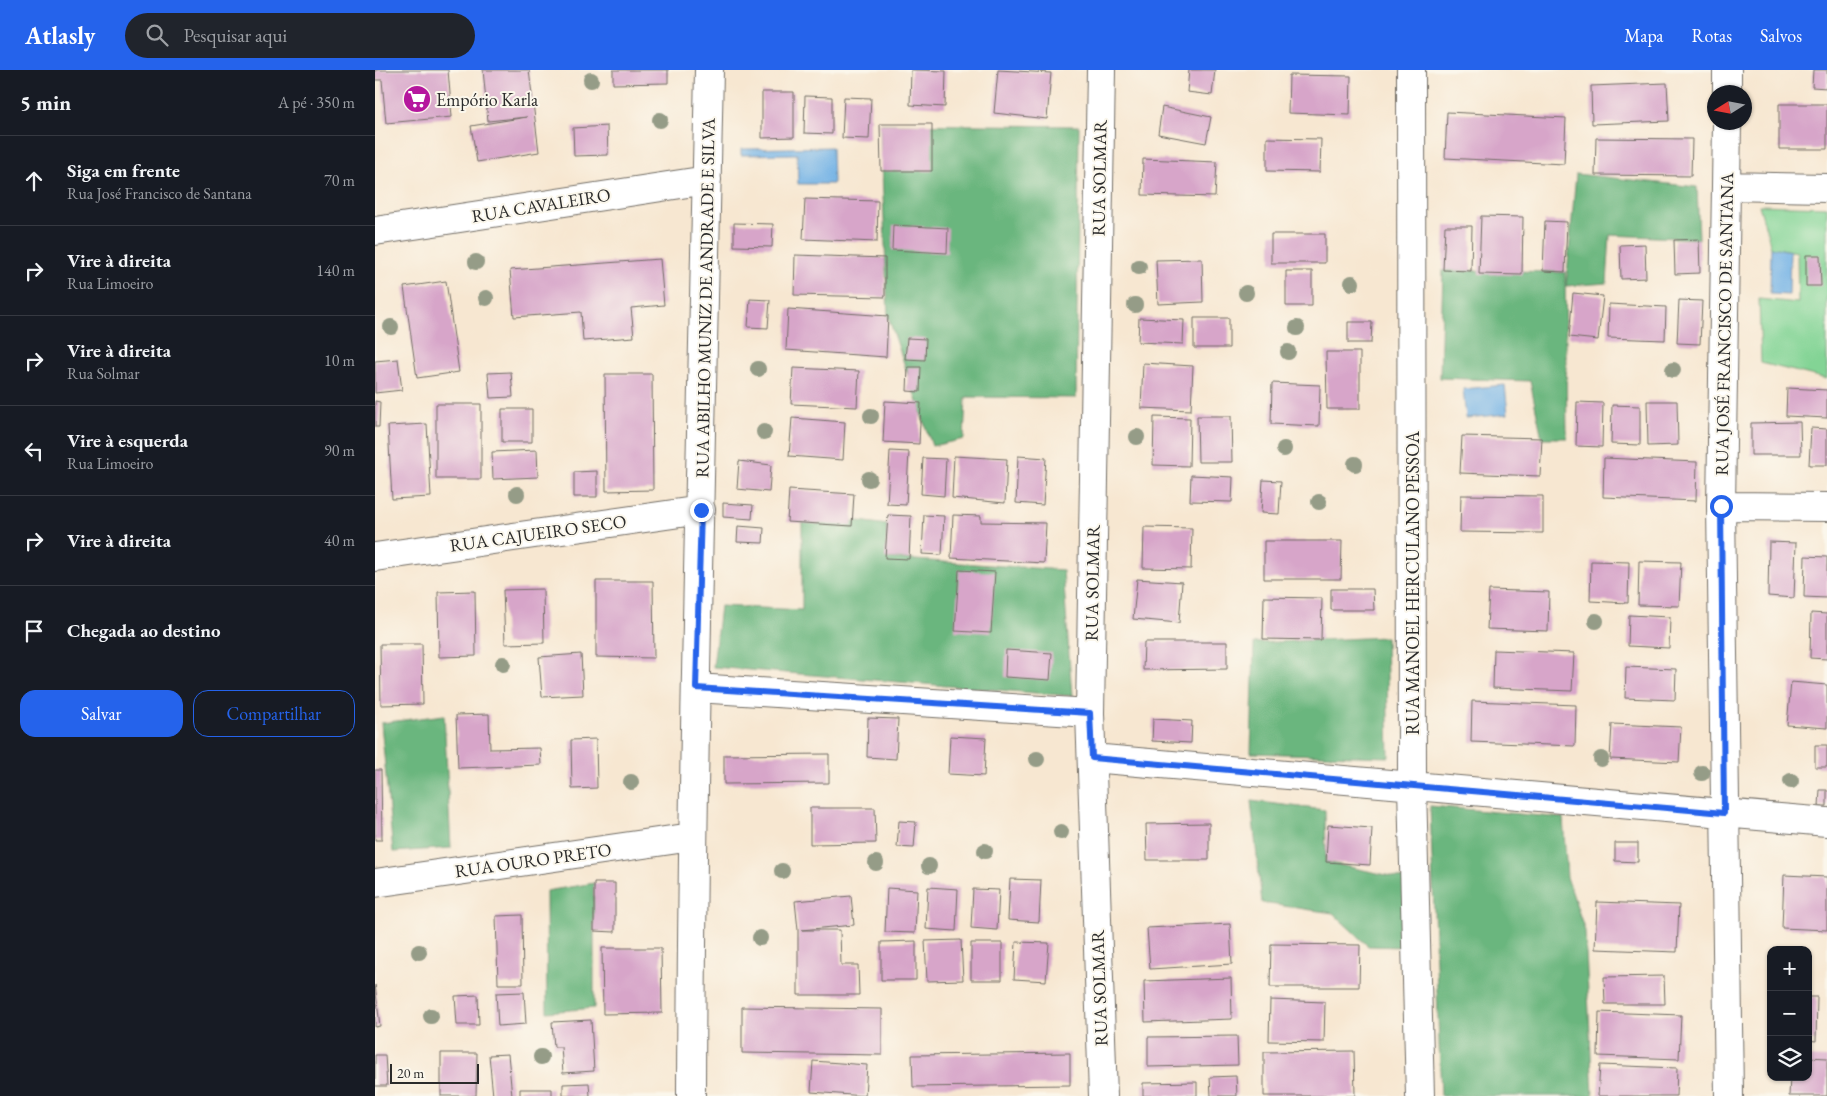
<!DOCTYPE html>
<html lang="pt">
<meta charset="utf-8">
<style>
:root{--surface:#171b24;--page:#20242c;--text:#f1f3f6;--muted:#9ea1a6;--line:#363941;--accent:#2563eb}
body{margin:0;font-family:"EB Garamond",serif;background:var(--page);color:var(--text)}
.controls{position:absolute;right:15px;bottom:15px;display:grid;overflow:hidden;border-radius:10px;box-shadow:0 1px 4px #0004}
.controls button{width:45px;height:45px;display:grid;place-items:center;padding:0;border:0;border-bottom:1px solid var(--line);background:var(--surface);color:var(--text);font:25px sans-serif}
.compass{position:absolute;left:1332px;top:15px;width:45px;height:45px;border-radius:50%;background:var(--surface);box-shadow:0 1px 4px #0004;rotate:259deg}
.scale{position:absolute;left:15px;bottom:12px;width:89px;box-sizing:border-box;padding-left:5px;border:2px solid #2b2b2b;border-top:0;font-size:14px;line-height:18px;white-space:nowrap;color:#2b2b2b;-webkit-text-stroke:4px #fbf7ec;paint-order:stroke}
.stop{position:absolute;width:15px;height:15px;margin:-11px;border:4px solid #2563eb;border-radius:50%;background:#fff}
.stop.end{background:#2563eb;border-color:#fff;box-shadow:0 1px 5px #0008}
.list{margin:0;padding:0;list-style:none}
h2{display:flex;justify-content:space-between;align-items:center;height:65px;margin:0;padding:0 20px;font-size:21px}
h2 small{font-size:16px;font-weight:400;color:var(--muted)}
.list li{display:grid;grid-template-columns:32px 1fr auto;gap:15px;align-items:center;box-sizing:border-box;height:90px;padding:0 20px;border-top:1px solid var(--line)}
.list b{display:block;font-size:19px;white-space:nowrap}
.list p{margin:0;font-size:16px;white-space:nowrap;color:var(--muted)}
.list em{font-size:16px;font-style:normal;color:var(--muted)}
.actions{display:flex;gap:10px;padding:15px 20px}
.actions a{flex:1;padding:11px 0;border:1px solid var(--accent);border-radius:15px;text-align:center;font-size:18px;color:var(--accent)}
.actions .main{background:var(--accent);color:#fff}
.icon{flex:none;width:28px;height:28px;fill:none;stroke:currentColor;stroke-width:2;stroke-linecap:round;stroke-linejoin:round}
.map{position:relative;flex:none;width:1452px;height:1026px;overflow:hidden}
header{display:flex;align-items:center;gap:30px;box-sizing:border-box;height:70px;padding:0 25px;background:var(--accent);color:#fff}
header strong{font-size:24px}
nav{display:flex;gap:28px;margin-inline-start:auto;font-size:18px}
.search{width:350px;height:45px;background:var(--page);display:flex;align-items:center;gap:12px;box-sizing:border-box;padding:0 18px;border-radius:28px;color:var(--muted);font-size:19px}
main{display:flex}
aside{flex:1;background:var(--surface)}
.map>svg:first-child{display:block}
.green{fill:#83d495;stroke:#578060}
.forest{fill:#6ab67e;stroke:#4a7054}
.water{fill:#71b1e5;stroke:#4e6e88}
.building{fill:#d7a5c9}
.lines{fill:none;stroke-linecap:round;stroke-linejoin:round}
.minor-casing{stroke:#726d65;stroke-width:30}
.minor{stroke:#fff;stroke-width:28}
.tree{fill:#959c87}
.route{stroke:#2563eb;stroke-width:6}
.labels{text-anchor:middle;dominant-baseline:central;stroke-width:4;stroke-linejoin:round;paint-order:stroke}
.poi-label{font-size:18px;fill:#2b2b2b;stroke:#fbf7ec;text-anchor:start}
.street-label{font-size:18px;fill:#2b2b2b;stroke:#fbf7ec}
</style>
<header>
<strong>Atlasly</strong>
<div class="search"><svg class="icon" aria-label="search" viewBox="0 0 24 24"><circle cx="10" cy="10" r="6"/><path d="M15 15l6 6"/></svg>Pesquisar aqui</div>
<nav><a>Mapa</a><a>Rotas</a><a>Salvos</a></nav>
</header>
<main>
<aside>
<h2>5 min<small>A pé · 350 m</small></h2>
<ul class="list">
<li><svg class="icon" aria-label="ahead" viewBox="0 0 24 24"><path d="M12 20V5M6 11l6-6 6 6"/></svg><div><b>Siga em frente</b><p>Rua José Francisco de Santana</p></div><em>70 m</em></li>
<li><svg class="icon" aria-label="right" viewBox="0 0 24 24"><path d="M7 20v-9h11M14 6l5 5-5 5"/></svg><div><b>Vire à direita</b><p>Rua Limoeiro</p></div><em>140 m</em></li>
<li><svg class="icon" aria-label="right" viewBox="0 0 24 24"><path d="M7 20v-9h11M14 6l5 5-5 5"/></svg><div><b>Vire à direita</b><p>Rua Solmar</p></div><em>10 m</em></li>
<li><svg class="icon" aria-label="left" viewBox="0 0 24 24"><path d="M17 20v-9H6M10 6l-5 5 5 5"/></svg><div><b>Vire à esquerda</b><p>Rua Limoeiro</p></div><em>90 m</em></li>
<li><svg class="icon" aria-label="right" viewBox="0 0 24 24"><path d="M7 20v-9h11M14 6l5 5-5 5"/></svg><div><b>Vire à direita</b></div><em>40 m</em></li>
<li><svg class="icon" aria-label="arrive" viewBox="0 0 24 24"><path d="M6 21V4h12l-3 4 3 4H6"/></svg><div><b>Chegada ao destino</b></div></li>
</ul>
<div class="actions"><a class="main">Salvar</a><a>Compartilhar</a></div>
</aside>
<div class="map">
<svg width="1452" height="1026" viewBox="0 0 1452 1026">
<rect width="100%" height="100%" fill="#fbf7ec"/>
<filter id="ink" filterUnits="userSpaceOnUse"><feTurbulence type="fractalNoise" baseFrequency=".02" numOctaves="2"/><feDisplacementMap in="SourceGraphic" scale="10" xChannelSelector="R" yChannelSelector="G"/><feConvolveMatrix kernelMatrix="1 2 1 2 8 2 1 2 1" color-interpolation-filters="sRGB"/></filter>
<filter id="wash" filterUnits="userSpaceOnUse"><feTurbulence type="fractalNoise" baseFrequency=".0096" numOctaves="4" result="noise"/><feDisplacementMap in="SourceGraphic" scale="20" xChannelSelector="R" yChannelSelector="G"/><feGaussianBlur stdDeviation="1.12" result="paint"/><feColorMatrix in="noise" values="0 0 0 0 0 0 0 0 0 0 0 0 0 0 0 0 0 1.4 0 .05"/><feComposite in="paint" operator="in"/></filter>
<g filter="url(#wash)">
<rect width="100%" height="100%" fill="#f7e7d1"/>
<path class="green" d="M1384,135L1452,137V309L1386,293L1384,229L1423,233L1422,182L1396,177Z"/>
<path class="forest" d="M505,54L704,56L701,328L591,327L589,369L557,376L513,246Z
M1201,104L1322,117L1324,169L1235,165L1232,213L1191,216Z
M1068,200L1190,202L1192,368H1167L1155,311L1065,308Z
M485,451L512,455L511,488L688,500L697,626L338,597L345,536L427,540V452Z
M1011,567L1014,687L876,683L879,573Z
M69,645L76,778L18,782L6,653Z
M876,731L950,740L951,792L1030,809L1029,877L993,876L958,843L887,833Z
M1055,736L1188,748L1192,807L1210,861L1218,1026H1066Z
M219,813V938L172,942L171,821Z"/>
<path class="water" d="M457,77L458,114H423L422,84L366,85V79Z
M1396,177L1415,181L1414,225L1395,224Z
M1130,315L1133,344L1091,348L1088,319Z"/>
<g id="blocks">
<path class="building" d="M0,0H73L77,47L11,53L7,10H0Z
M108,0H154L164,82L102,92L96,56L152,47L113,51Z
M238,0H293V13L238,14Z
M536,0L571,1L570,37L535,35Z
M623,0L676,3L672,49L619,43Z
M814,0H840L837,25L812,22Z
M1438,0H1452V18L1437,17Z
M914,5L976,6L975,45L913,43Z
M1292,13L1294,51L1217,54L1216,16Z
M387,22H419V67L387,68Z
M430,26L457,27V64L429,63Z
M469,27L496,28L494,69L467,68Z
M1404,34H1452V79H1404Z
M787,37L836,47L831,73L783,64Z
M1072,42L1191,48L1189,94L1070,88Z
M505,54H557V101H506Z
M232,56L233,85L199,86L198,58Z
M892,68L946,69L945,102L892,101Z
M1221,68L1317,69L1316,106L1220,105Z
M768,89L842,92L840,127L767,125Z
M430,129L503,131L502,172L428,169Z
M1106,146L1148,147L1147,205L1104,204Z
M1170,151L1192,152L1190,202L1168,201Z
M359,153L398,154L397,177L359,176Z
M518,155L573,158L572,183L517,180Z
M1070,156H1097L1096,201L1068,200Z
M896,164H950V193H896Z
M1324,169L1325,203L1300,204L1299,170Z
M1270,174L1271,208L1246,209L1245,175Z
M420,185L510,188V227L419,225Z
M1431,185H1445L1446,216H1431Z
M285,189L289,235L256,238L259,267L208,271L206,242L139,247L135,200Z
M827,189L828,232L783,234L781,190Z
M911,201H937V236H911Z
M71,211L84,302L42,308L29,217Z
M1198,223L1228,226L1223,270L1194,267Z
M375,229L395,230L393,258L373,257Z
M1304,230L1327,231L1325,274L1302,273Z
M1234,234L1291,237L1290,270L1233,268Z
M413,239L513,246L511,287L411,280Z
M764,248L809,250L808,274L763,272Z
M819,248H854V278H819Z
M973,252H997L996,273H973Z
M532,268L551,269L550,290L530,289Z
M951,282H985V339H952Z
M23,289L27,320L0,323V291Z
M768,293L818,296L816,340L766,338Z
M533,297H546L545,322L532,321Z
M418,298L484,301L482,337L416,334Z
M136,302L138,327L115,328L113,303Z
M230,304H277L278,420L231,421Z
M897,313L945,315L944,356L896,354Z
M1412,318L1452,320V348L1411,346Z
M0,331L5,332L4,357H0Z
M510,331L546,333L544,374L508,372Z
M1272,331H1302L1303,375L1273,376Z
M1202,332L1228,333L1227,377L1201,376Z
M61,334H106V409H61Z
M1237,335L1265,336V375L1236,374Z
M127,339H157V372H127Z
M822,346H856L857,392H823Z
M779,347L815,348L814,396L778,395Z
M417,348L470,352L468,390L414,386Z
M1425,352L1426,385H1376V353Z
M52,354L56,427L17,429L13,356Z
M1436,358L1452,359V395H1434Z
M1087,366L1167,368L1165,406L1085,403Z
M162,380L163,407L118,409L117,382Z
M515,381L534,382L531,435L512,434Z
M579,386L632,389L630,433L577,428Z
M643,386L671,388L668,435L641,433Z
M548,388L571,389L569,426L546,424Z
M1229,388L1322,392L1321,431L1228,427Z
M364,391L396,395L394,422L362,419Z
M222,401V427H199V402Z
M816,405L858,407L857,432L815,431Z
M888,410L906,411L904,444L886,443Z
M414,420L479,424L477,456L412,452Z
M1086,425L1168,426V463L1085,462Z
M348,433L378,435L377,449L348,447Z
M513,445L536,446L534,489L510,488Z
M549,445L569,446L567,485L547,484Z
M578,445L606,446V452L671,453L669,493L576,488Z
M363,456L389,458L388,473L362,472Z
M769,457L817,458L816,499L768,498Z
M889,471H967L966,509H889Z
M1394,472L1421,473L1419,528L1393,526Z
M1430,486L1452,487V528L1429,527Z
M1216,491L1254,492L1253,533L1215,531Z
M1264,491L1306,492L1304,536L1263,535Z
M584,500L620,502L616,563L580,561Z
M762,509L807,512L804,553L758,549Z
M221,511H278L279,588L221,587Z
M168,519L169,573L130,574L128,520Z
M956,519H998L999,540H956Z
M1114,520L1174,522L1173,561L1112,559Z
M100,521L101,586L64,587L63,522Z
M889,527L947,528L946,570L888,569Z
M1436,543L1452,544V589L1435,588Z
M1254,545L1295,547L1294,578L1253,576Z
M769,572H852V599L768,600Z
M5,574H47L48,634L6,635Z
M631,580L677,583L675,610L630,607Z
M1119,580L1199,583L1197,621L1118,618Z
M206,584L208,625L167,627L164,587Z
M1251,597L1301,599L1300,630L1250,628Z
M1416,612L1452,615V658L1412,655Z
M1097,631L1201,635L1200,676L1096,672Z
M114,644L115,679L165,678L166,695L83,698L81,645Z
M493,648L523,649L521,689L492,687Z
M778,649L817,651L816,673L777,671Z
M1237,654L1306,657L1304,692L1235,689Z
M575,666L611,668L609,706L573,704Z
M221,669L222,718L197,719L196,670Z
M1440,675H1452V697H1440Z
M454,684V713L349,714V685Z
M0,700H6L7,770H0Z
M1445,720H1452V736H1444Z
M435,738H500L501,773L435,774Z
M524,751L541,752L539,778L522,777Z
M834,753V790H772L771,754Z
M953,755L997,758L995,795L951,792Z
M1240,773H1263V792L1240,791Z
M1409,805L1452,807V860L1407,858Z
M635,809L666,810L664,852L633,850Z
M219,813H240V862L219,861Z
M553,817L583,819L581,861L551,859Z
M512,818L542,820L540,863L510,862Z
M598,819L624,820L622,860L596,858Z
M476,826L479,855L426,860H465L466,895H483L484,925H423V860L420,831Z
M1222,832L1304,835L1302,882L1220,879Z
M147,845L148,914H123L121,846Z
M855,854L857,894L775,899L772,858Z
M586,870L588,910L552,911L550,871Z
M541,871V910H506V872Z
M641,872L674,873L671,911L639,909Z
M596,873H627V910H596Z
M896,874L985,875L984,917H895Z
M227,878H286L287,943L228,944Z
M1289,906L1290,934H1230L1229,907Z
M856,908L857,949L770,952L769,911Z
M0,915L5,956L0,957Z
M149,922L151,954L123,956L121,923Z
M103,925L104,955H82L80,926Z
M1433,927H1442L1441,971L1433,970Z
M895,930L950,932L949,972L894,971Z
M367,937L507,939V985L367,983Z
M1224,942L1306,945L1304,989L1223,986Z
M216,950L219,1001L188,1003L186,977H179L177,952Z
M862,966L863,995L773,997V967Z
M979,981L980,1026H889V982Z
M66,983H102L101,1026H66Z
M695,983V1015L538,1017L537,985Z
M133,984L137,1026H118L114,985Z
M0,985H10L12,1016H0Z
M1433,987L1452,988V1026H1414L1415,1007H1433Z
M438,991L492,995L490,1026L436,1022Z
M1225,995L1302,998L1301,1026H1223Z
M861,1006L862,1026H836L835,1007Z
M822,1012V1026H768V1013Z
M214,1013L215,1026H188V1014Z
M145,1019H177V1026H145Z"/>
</g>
</g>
<g filter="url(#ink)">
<use href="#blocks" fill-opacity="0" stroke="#726d65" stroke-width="1"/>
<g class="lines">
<defs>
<path id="minor" d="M726,0L715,643L728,1026
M1036,0L1037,717L1045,1026
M1352,22V0
M1352,52L1346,436L1354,1026
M1351,116L1452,118
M0,161L332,110
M1346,436L1452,437
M0,487L326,440
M321,618L715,643
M717,688L1452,752
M0,813L317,767
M316,1026C317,684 327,342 334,0"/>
</defs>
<use href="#minor" class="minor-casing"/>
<use href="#minor" class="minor"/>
</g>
<g class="tree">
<circle cx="216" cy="10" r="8"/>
<circle cx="285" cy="50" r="8"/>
<circle cx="101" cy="192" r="8"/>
<circle cx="764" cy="197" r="8"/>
<circle cx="977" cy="213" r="8"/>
<circle cx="871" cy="223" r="8"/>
<circle cx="111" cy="228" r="8"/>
<circle cx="760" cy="235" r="8"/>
<circle cx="16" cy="257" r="8"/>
<circle cx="922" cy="258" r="8"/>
<circle cx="913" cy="282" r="8"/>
<circle cx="383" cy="299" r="8"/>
<circle cx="1298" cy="300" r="8"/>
<circle cx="496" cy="346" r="8"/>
<circle cx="389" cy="362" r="8"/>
<circle cx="762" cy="367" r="8"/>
<circle cx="909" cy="379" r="8"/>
<circle cx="980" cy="394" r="8"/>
<circle cx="494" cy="409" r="8"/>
<circle cx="142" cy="424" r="8"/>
<circle cx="944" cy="432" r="8"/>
<circle cx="1221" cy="551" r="8"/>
<circle cx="128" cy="594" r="8"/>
<circle cx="662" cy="689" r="8"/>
<circle cx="1226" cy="689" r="8"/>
<circle cx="1327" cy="703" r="8"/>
<circle cx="1416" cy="711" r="8"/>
<circle cx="256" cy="712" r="8"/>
<circle cx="686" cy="762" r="8"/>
<circle cx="610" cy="781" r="8"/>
<circle cx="501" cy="793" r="8"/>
<circle cx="554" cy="796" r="8"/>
<circle cx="407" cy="801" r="8"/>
<circle cx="385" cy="868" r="8"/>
<circle cx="44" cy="882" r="8"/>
<circle cx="56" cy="946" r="8"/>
<circle cx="166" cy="987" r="8"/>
</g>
</g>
<g class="lines" filter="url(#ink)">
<path class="route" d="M326,440L321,618L715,643L717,688L1349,743L1346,436"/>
</g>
<defs>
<symbol id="supermarket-disc" viewBox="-11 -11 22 22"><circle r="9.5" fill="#b5179e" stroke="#fbf7ec"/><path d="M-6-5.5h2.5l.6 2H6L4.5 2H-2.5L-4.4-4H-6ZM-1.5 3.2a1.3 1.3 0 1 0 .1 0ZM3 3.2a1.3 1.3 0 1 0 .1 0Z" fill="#fff"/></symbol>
</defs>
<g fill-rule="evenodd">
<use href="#supermarket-disc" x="26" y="13" width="32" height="32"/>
</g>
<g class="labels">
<g class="poi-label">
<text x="61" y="29">Empório Karla</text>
</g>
<g class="street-label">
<text transform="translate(724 108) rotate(-89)">RUA SOLMAR</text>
<text transform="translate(166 135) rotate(-9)">RUA CAVALEIRO</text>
<text transform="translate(330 228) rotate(-89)">RUA ABILHO MUNIZ DE ANDRADE E SILVA</text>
<text transform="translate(1349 254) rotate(-89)">RUA JOSÉ FRANCISCO DE SANTANA</text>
<text transform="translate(163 463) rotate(-8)">RUA CAJUEIRO SECO</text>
<text transform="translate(717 513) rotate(-89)">RUA SOLMAR</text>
<text transform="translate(1037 513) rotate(-90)">RUA MANOEL HERCULANO PESSOA</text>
<text transform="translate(158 790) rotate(-8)">RUA OURO PRETO</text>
<text transform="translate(724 918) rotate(-92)">RUA SOLMAR</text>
</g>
</g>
</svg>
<div class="controls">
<button>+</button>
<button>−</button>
<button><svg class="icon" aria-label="layers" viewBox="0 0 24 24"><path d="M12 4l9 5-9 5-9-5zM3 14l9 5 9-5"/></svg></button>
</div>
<svg class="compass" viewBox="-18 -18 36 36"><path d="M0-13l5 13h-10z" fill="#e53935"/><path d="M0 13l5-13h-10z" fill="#9ea1a6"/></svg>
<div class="scale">20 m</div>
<div class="stop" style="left:1346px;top:436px"></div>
<div class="stop end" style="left:326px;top:440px"></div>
</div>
</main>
